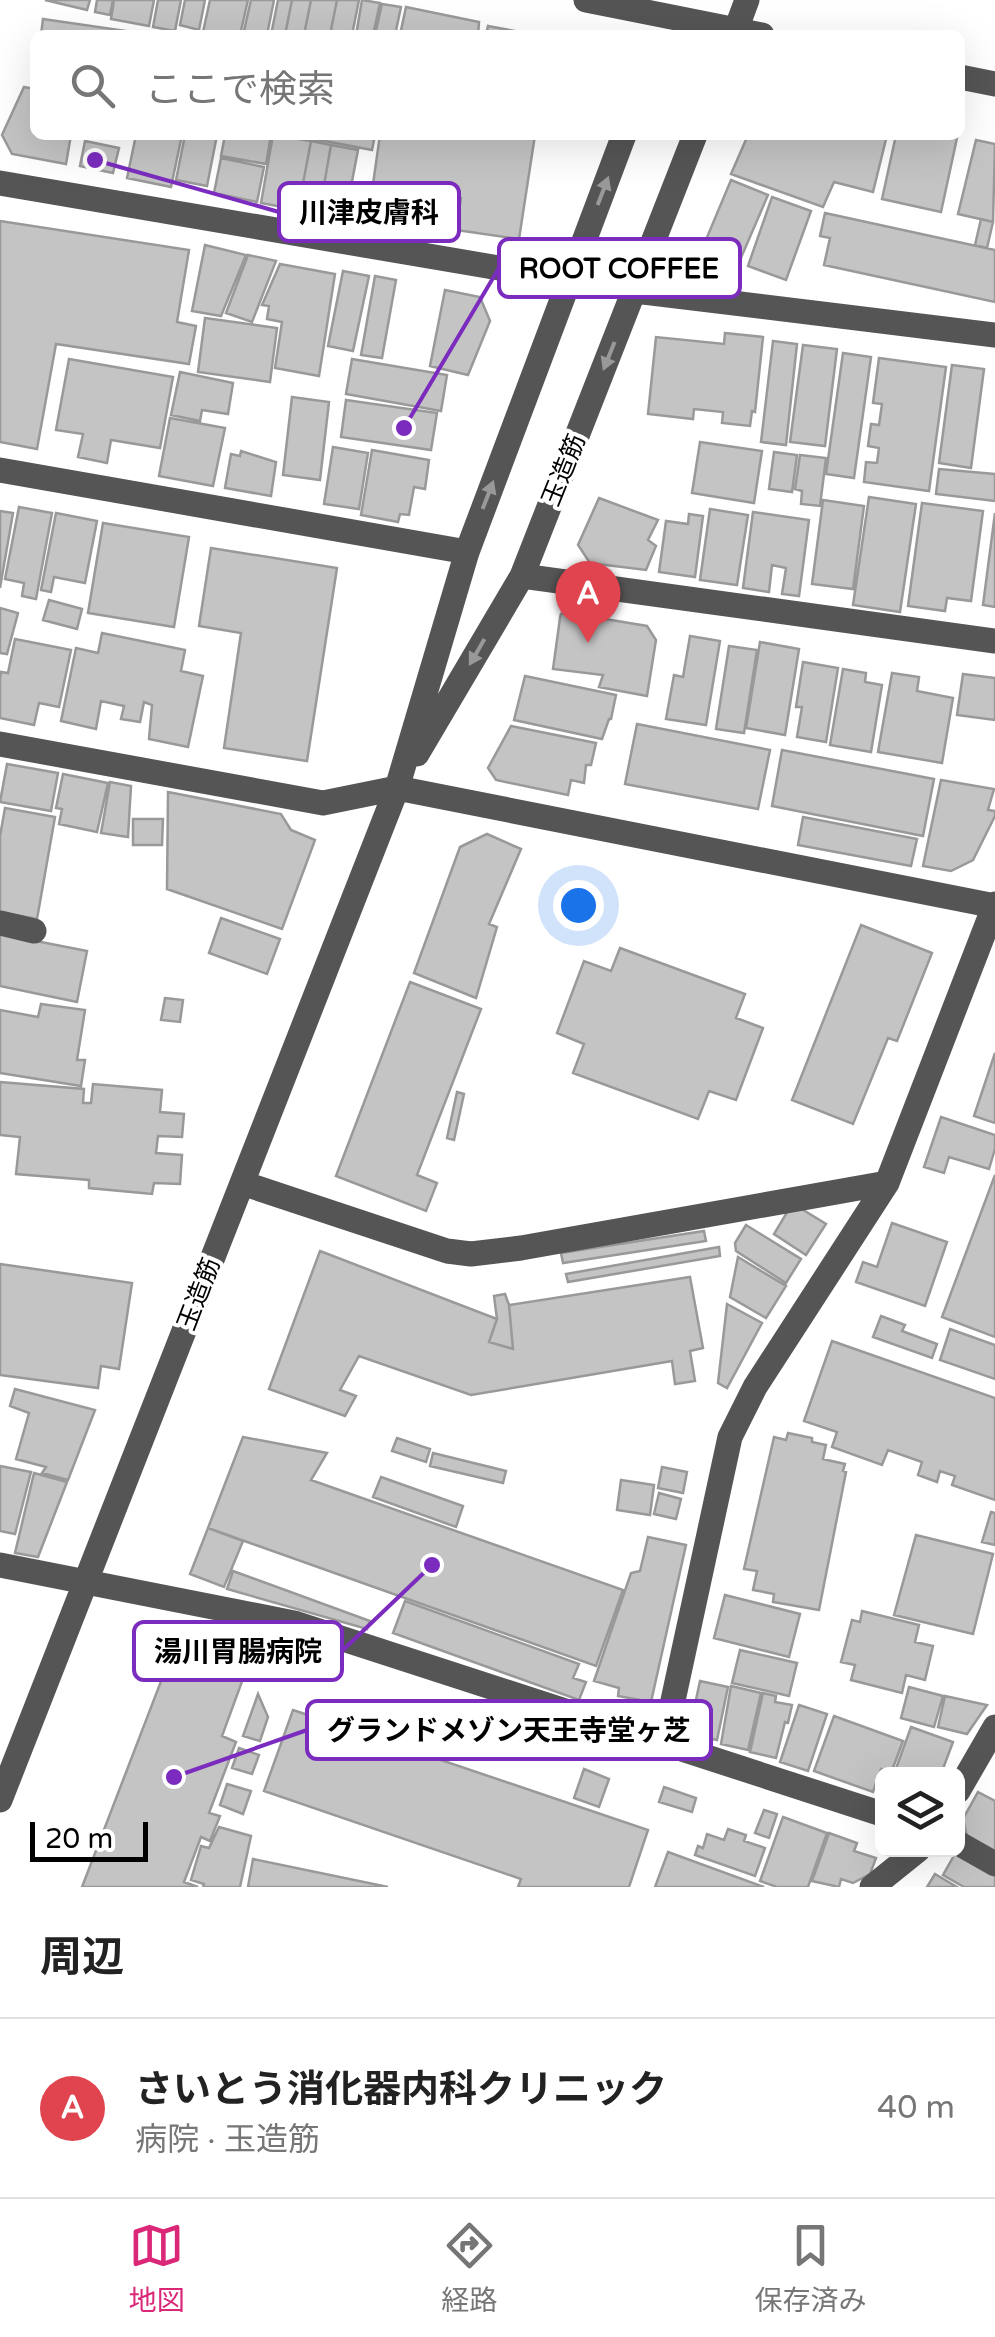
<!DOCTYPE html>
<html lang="ja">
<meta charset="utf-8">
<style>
:root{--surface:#fff;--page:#f2f2f2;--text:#222;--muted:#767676;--line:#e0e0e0;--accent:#db2777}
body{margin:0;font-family:"Varela Round","Noto Sans JP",sans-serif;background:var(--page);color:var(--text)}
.controls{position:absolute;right:30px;bottom:30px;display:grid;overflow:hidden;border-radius:15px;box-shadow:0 10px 40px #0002}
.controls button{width:90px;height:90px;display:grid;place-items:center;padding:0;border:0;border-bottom:2px solid var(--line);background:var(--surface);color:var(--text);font:50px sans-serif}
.scale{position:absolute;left:30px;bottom:25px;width:118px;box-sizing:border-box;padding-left:10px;border:5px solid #000;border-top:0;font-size:28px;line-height:35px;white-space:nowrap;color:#000;-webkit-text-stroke:8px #fff;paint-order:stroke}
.you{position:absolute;left:578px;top:905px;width:35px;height:35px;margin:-25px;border:8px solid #fff;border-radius:50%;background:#1a73e8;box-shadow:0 0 0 15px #1a73e833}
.badge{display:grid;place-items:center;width:65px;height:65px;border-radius:50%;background:var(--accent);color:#fff;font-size:32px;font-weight:700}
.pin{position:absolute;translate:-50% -82px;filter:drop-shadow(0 2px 5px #0008)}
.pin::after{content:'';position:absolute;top:52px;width:35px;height:30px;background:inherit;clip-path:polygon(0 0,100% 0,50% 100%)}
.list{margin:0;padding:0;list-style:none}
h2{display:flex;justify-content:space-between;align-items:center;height:130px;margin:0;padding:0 40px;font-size:42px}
h2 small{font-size:32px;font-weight:400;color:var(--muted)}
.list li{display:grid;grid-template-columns:65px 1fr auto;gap:30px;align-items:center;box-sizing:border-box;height:180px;padding:0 40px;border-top:2px solid var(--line)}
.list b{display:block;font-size:38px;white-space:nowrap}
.list p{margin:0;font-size:32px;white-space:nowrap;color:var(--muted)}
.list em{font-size:32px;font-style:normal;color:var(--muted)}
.icon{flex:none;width:55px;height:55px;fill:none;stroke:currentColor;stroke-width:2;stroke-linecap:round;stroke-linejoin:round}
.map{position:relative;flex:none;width:995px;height:1887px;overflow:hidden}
.search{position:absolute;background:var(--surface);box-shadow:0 10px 40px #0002;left:30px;right:30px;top:30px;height:110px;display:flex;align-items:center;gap:25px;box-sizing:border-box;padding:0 35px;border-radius:15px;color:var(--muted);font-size:38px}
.sheet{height:310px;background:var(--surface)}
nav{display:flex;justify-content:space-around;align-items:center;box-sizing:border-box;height:140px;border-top:2px solid var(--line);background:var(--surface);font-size:28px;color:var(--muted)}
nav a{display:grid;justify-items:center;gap:5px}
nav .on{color:var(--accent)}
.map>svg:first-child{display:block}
.building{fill:#c4c4c4;stroke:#999;stroke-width:2.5}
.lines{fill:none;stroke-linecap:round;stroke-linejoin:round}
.minor{stroke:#555;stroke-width:25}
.oneway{fill:#999}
.labels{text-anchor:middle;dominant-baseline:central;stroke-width:8;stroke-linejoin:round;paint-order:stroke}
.street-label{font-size:25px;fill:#000;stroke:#fff}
.leader{fill:none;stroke:#7b2cbf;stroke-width:4}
.callout-dot{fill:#7b2cbf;stroke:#fff;stroke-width:4}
.callout{fill:#fff;stroke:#7b2cbf;stroke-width:4}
.callout-label{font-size:28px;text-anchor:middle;font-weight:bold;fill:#000}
</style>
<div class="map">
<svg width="995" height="1887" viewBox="0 0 995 1887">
<rect width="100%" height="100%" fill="#fff"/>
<path class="building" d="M45,0H90L87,10Z
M97,0H113L110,15L95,12Z
M114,0H154L149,26L111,19Z
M158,0H181L175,31L153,27Z
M185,0H205L199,30L180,25Z
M210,0H248L240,35L203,32Z
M251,0H274L267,35H243Z
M278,0H292L285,35H271Z
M292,0H311L304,35H285Z
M311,0H337L330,35H304Z
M337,0H359L352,35H330Z
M362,0L380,3L373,35H356Z
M382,4L401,7L395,35H375Z
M406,7L479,22L478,35H400Z
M43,19L133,32V35H41Z
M488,26L536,35H486Z
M24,87L35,89V135H71L66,164L12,154L2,135Z
M136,135H182L171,187L127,178Z
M185,135H217L207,186L176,180Z
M225,135H271L266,164L221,156Z
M273,135L311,141L298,210L261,203Z
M293,135H375L372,150Z
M380,135H535L519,239L456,230L461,198L449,196L445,220L410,215L413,191L373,184Z
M748,135H887L873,192L834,182L823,207L731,174Z
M896,135L957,138L941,212L882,199Z
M976,140L995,144L993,222L958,214Z
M85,141L119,148L113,173L80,166Z
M311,141L331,145L319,214L298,210Z
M331,145L358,150L345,218L319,214Z
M221,158L264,167L257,202L214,193Z
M731,180L768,195L731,281L701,279L695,266Z
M772,197L811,211L786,280L748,266Z
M825,213L995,250V302L824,265L830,238L820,236Z
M981,219L993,222L987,248L975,245Z
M0,221L189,250L177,322L196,326L189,364L56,344L37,449L0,442Z
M205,245L246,255L221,316L192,311Z
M248,255L276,261L252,322L226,313Z
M280,264L335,274L319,376L275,368L282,322L267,319L269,306L262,305Z
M343,271L369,276L353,351L328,346Z
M375,276L396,280L382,358L361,355Z
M445,290L480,297L490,321L468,375L430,366Z
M205,318L277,328L270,382L198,372Z
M725,333L763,337L755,412L752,411L750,426L722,423L723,412L694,409L693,419L648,414L656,337L724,344Z
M773,341L797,344L786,445L761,442Z
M803,345L837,349L825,446L790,442Z
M843,353L871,357L854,478L826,474Z
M879,358L946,367L929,491L864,482L866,462L877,463L879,448L868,446L871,424L879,425L882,404L873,403Z
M69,359L173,377L160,448L111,440L107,463L78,457L83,434L56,430Z
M352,359L447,375L441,411L346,394Z
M952,365L984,369L971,468L939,463Z
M180,372L233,383L228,414L202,410L200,421L171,415Z
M292,397L329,402L320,480L283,475Z
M346,400L437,413L431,450L341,437Z
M170,418L225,428L213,486L159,476Z
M700,442L762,451L754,503L692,493Z
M333,447L368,453L359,509L324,504Z
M372,450L429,460L425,489L414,487L409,515L400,514L398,522L361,515Z
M241,451L276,462L271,496L225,488L231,454L240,456Z
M774,452L797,455L792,492L769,489Z
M800,455L826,458L820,506L801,504L802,491L795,489Z
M939,469L995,474V501L936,494Z
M869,497L916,504L900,612L853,605Z
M599,498L658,520L648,540L656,546L646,570L590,563L578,545Z
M823,500L864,506L853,589L812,584Z
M922,503L983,511L971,601L947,598L945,611L908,606Z
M19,507L52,513L36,599L22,596L24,583L5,579Z
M710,509L748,515L737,585L700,580Z
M0,511L13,513L0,588Z
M753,512L809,520L799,596L782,594L786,568L772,565L769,592L743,588Z
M56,513L97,521L85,583L54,577L51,592L41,590Z
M995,513V607L983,605Z
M689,514L703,516L695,577L659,572L666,521L688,524Z
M103,523L189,537L174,627L88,613Z
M211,548L337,568L307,761L224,748L241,633L199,626Z
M49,600L82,609L77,629L43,620Z
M0,608L18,613L7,654L0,653Z
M569,613L647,626L656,640L647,696L599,687L603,675L553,669L560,618L561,614Z
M102,633L185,650L181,671L203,676L188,747L149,739L152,705L144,702L140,722L121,719L124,706L101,701L96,729L61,721L76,648L98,653Z
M690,636L720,641L706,725L666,719L674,675L683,677Z
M15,639L71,650L59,707L39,703L34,725L0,718V678L1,672L8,673Z
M760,642L799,649L785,735L746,728Z
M729,646L757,650L744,733L716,729Z
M803,662L838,668L826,742L797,737L802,707H796Z
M843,669L866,673L865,682L882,685L871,752L830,745Z
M892,673L919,677L917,691L953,698L942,763L878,752Z
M963,674L995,678V720L957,715Z
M525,676L616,695L611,719H609L602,739L514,720Z
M637,724L770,750L758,809L625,784Z
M511,726L596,743L591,765H586L584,783L571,780L568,795L496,780L488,768Z
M782,750L934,779L923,836L772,806Z
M7,764L58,773L51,811L0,802Z
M63,774L108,783L97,832L59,824L62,809L56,808Z
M941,780L994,789L988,810L995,811V816L973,860L951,871L923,866Z
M110,782L131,786L128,837L101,833Z
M168,792L281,814L291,830L315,840L282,929L167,889Z
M5,808L55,817L37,919L0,912V836Z
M803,817L917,839L911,866L798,845Z
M133,819H163L162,845H133Z
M487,834L521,849L489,924L497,927L476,998L414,973L460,847Z
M221,918L280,939L267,974L209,953Z
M861,925L932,953L897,1041L888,1038L853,1124L792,1100Z
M0,934L87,951L77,1002L0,986Z
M620,948L745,994L736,1018L763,1028L736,1100L709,1091L698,1119L573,1073L584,1044L557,1033L584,961L611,971Z
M410,982L481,1009L417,1175L437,1183L426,1211L336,1176Z
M165,998L183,1000L180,1022L161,1020Z
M41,1004L85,1010L77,1060H85L81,1086L0,1073V1010L38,1017Z
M995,1053V1123L974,1116Z
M0,1082L84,1089L83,1103H91L93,1084L162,1090L160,1112L184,1114L182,1137L158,1136L156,1153L182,1155L180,1184L154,1183L152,1194L89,1188V1180L16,1174L20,1137L0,1135Z
M457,1092L464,1094L454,1140L447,1138Z
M941,1117L995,1135V1149L989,1169L949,1157L944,1173L924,1167Z
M995,1175V1337L942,1317Z
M800,1208L826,1224L806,1255L774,1234L789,1209Z
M892,1223L947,1242L925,1306L856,1282L863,1262L877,1267Z
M746,1225L801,1259L786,1283L736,1251L735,1243Z
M704,1231L706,1241L563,1263L561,1253Z
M719,1247L720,1256L568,1282L566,1274Z
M320,1251L497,1319L489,1342L513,1349L509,1305L690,1277L703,1348L690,1351L695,1381L675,1384L672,1361L471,1395L359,1356L340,1390L356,1396L345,1416L269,1389Z
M738,1257L786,1286L766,1318L730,1297Z
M0,1264L132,1283L119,1369L101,1366L98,1388L0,1375Z
M505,1294L509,1305L513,1349L489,1342L497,1319L494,1296Z
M727,1304L762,1323L727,1388L718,1383Z
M881,1316L905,1325L902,1331L937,1344L932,1358L873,1337Z
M950,1329L995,1345V1379L940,1360Z
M832,1341L995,1398V1500L952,1485L955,1476L940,1471L937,1482L918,1475L922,1462L888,1450L882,1465L832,1447L837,1432L804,1421Z
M15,1389L95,1410L68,1480L42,1473L46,1467L16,1459L29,1413L10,1406Z
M788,1433L812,1438V1442L826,1445L823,1459L845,1464L843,1471L846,1472L819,1610L773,1602L774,1594L753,1590L757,1571L744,1569L774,1437L786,1440Z
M243,1437L327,1453L311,1480L623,1590L596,1666L208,1528Z
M397,1438L430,1449L426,1462L392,1451Z
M433,1453L506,1471L503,1483L430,1466Z
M0,1466L31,1472L15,1534L0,1531Z
M662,1467L687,1472L683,1493L658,1488Z
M34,1473L67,1482L38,1557L15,1553Z
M381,1477L463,1506L456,1527L373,1497Z
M621,1480L654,1485L650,1515L617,1510Z
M659,1493L681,1499L676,1519L654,1514Z
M991,1512L995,1513V1545L982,1542Z
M208,1528L243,1541L224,1587L190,1574Z
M916,1535L993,1554L973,1634L894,1615Z
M648,1537L686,1545L651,1702L618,1696L619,1688L594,1681L631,1573L640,1571Z
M233,1571L370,1621L367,1629L227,1589Z
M725,1595L800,1614L789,1657L714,1638Z
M405,1601L579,1664L573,1678L586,1682L579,1700L393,1633Z
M862,1611L919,1625L915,1642L933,1646L925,1680L906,1675L902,1693L851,1680L855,1665L841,1662L852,1620L860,1622Z
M173,1650L244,1676L222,1736L236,1742L209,1813L220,1816L210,1841L201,1837L184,1882L198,1887H82Z
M740,1650L797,1663L789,1696L732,1683Z
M700,1681L728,1687L717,1740L697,1736L699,1730L690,1728Z
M731,1686L761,1693L748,1750L721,1744Z
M909,1687L943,1696L934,1727L901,1718Z
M763,1693L776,1696L775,1702L792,1705L788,1723L785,1722L776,1758L750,1752Z
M258,1694L268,1717L260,1741L243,1736Z
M945,1696L987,1705L967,1734L938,1727Z
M799,1705L827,1714L808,1771L780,1762Z
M293,1710L648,1830L629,1887H518L521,1879L264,1791Z
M834,1716L903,1741L891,1773L881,1769L873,1792L814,1771Z
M911,1727L953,1742L941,1774H894Z
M239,1748L259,1755L252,1774L232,1768Z
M584,1769L609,1779L599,1807L574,1798Z
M227,1784L251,1791L243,1814L220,1805Z
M664,1787L696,1798L692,1812L659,1802Z
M978,1792L995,1801V1852L967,1836L963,1819Z
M764,1810L777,1814L769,1838L755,1833Z
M783,1817L827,1833L808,1887H777L760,1881Z
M219,1827L251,1836L240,1887H203L204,1884L191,1880L201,1846L209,1848Z
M728,1829L746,1835L744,1841L765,1848L755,1876L695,1855L698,1846L703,1848L707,1834L724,1840Z
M829,1833L857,1843L854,1851L876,1858L870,1874L853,1883L841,1879L839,1887L812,1881Z
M668,1852L764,1887H655Z
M956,1852L995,1869V1887H964L943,1875Z
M253,1859L388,1887H248Z
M935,1874L957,1887H927Z"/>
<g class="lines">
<path class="minor" d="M586,0L762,35
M734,35L747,0
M960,77L995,84
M0,183L569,280
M635,291L995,335
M0,470L467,552
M522,576L995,641
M0,744L323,803L397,788L995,906
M417,754L522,576L695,135
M0,923L34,931
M242,1183L447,1251L471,1254L521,1248L887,1183
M0,1565L294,1623L882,1814
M664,1742L730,1437L755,1387L887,1183L995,904
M958,1791L995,1727
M0,1800L397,788L467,552L624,135
M958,1843L995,1864
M872,1887L918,1850"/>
</g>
<defs><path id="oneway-solid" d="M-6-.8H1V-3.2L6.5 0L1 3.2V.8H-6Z" transform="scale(2.5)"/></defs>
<g class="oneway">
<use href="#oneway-solid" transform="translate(603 191) rotate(-69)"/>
<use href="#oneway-solid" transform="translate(609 356) rotate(112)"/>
<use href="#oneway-solid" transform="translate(488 495) rotate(-69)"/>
<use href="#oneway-solid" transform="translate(477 652) rotate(120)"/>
</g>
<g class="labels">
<g class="street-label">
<text transform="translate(564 470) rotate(-68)">玉造筋</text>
<text transform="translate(199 1294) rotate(-69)">玉造筋</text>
</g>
</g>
<path class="leader" d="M95 160L279 212M404 428L499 268M432 1565L342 1651M174 1777L307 1730"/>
<g class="callout-dot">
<circle cx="95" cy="160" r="10"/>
<circle cx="404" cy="428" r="10"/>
<circle cx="432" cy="1565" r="10"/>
<circle cx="174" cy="1777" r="10"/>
</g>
<g class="callout">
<rect x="279" y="183" width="180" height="58" rx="10"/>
<rect x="499" y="239" width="241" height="58" rx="10"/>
<rect x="134" y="1622" width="208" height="58" rx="10"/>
<rect x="307" y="1701" width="404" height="58" rx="10"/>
</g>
<g class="callout-label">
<text x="369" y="222">川津皮膚科</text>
<text x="619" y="278">ROOT COFFEE</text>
<text x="238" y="1661">湯川胃腸病院</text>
<text x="509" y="1740">グランドメゾン天王寺堂ヶ芝</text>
</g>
</svg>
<div class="controls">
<button><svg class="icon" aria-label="layers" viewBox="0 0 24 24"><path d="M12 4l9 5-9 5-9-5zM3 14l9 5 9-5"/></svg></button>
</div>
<div class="scale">20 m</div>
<div class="you"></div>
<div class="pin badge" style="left:588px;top:643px;background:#e0444e">A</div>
<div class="search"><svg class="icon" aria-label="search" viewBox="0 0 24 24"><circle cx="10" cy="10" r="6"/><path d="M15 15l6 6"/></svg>ここで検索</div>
</div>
<section class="sheet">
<h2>周辺<small></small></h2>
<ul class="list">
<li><span class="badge" style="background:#e0444e">A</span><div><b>さいとう消化器内科クリニック</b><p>病院 · 玉造筋</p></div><em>40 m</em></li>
</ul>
</section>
<nav>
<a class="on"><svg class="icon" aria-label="map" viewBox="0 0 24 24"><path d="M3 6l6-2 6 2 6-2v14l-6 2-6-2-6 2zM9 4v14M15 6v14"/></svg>地図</a>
<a><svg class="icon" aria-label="directions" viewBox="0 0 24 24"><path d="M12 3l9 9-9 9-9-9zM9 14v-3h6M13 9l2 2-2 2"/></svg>経路</a>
<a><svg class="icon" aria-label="saved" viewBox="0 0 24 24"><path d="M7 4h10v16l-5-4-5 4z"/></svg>保存済み</a>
</nav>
